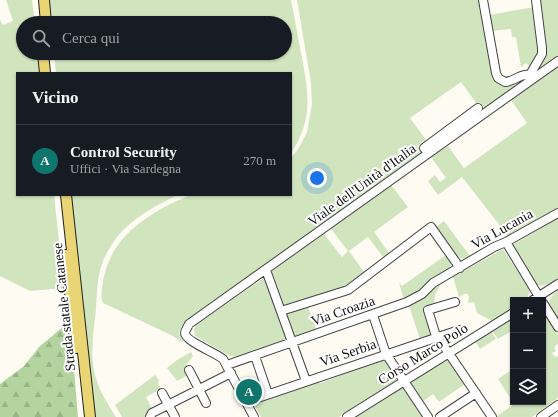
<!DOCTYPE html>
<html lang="it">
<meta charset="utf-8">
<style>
:root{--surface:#171b24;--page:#242831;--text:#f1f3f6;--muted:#9ea1a6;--line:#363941;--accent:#0f766e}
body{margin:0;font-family:"Times New Roman",serif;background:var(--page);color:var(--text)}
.controls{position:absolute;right:12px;bottom:12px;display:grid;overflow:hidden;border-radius:0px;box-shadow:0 1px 3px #0004}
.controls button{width:36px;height:36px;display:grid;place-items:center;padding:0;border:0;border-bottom:1px solid var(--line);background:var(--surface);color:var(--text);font:20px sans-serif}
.you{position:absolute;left:317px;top:178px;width:14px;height:14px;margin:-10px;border:3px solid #fff;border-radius:50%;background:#1a73e8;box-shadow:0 0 0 6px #1a73e833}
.badge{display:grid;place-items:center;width:26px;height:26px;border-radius:50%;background:var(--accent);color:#fff;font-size:13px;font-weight:700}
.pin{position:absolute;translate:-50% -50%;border:2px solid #fff;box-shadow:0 1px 4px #0006}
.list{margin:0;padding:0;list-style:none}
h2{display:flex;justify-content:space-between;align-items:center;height:52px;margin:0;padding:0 16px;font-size:17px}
h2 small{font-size:13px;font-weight:400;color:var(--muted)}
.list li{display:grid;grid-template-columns:26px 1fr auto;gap:12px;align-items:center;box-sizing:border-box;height:72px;padding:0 16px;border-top:1px solid var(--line)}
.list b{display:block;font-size:15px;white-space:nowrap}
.list p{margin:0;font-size:13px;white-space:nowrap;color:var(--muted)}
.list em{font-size:13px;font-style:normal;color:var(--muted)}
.icon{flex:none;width:22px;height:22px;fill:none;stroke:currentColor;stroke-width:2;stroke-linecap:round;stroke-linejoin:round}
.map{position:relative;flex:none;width:558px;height:417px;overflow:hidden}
.search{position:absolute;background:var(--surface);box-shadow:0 1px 3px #0004;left:16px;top:16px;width:276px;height:44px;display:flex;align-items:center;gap:10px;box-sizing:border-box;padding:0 14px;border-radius:22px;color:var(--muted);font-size:15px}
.panel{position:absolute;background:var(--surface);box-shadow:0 1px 3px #0004;left:16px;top:72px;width:276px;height:124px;border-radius:0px}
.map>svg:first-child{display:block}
.grass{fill:#d0e5be}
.forest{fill:url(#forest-firs)}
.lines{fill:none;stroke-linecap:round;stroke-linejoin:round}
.minor-casing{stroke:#424242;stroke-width:10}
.major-casing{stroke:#202020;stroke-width:12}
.minor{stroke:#fff;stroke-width:8}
.major{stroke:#ead575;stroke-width:10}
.labels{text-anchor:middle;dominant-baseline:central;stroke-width:4;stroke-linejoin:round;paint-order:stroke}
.street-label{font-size:14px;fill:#0f0f0f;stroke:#fff}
</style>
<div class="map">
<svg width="558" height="417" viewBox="0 0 558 417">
<defs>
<pattern id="forest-firs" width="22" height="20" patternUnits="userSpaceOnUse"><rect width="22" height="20" fill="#b3d49f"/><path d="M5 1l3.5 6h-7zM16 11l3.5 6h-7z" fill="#99b588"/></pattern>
</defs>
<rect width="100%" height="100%" fill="#fefcf2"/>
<path class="grass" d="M6,0H32L35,23H23V53H38L40,73H17V195H54L64,288L30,291L0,276V20L3,25L13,21Z
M48,0H291C295,19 298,39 302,58C309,95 313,120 291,153V73H56L54,53H285V23H50Z
M297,0H481L498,81L527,78L485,108L480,102L477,104L461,82L410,118L426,140L417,146L423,153L181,327L179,333L184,343L171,335L103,303C100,297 102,289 103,282C105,270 109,258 116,248C131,224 166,204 191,195H291V158L300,146L307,132L312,104L311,83Z
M539,0H558V56L535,73L539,63Z
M534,7L540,53L529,69L527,67L529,66L526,63L521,67L516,37H512L511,29L492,31L489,15Z
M558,67V208L508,236L462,177L438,195L428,181L435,175L440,182L446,178L431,157L448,146L464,168L527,123L511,100Z
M391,185L408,207L374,232L389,253L383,257L368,237L349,251L364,272L343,288L284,305L272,271L324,234L342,257L348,251L331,229Z
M70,195H177C156,206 132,218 117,237C111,245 105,255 102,264C97,278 97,294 96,309C94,329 90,350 94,370C97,387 107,403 116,417H93Z
M558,219V279C551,284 544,287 536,285L512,245Z
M444,221L470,256L462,259L455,255L436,227Z
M503,249L528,287C531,292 529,296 525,300H513V308L492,321L477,313L474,302L468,303L469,296L467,294H464L459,297L453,277Z
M446,255L451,264L449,270C433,279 420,291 404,300L399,283L402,286Z
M265,277L286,340L238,357L230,356L195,336L194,329L196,325Z
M441,284L435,295L434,305L425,307L432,334L431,336L420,339L409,306L422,300L435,288Z
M558,290V320C550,306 544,302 558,290Z
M308,307L316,329L295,337L287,314Z
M543,310L558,334V344L554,347L556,351L552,353L555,357L558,356V398L532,417H496L514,404L498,379L513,369V402H543Z
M513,318V336L510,332L498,339L492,331Z
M491,331L496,339L480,349L475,341Z
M191,352L193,356L185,366L188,375L177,381L167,368L177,360Z
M448,358L465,384L439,402L433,394L422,402L409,383Z
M382,359L385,360L398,380L339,417H261L254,404L263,399L316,382L321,383Z
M155,375L159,380L158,384L161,389L146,397L152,409L147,417H122L115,405Z
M403,387L422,417H355Z"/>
<path class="forest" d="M64,326L66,343L73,358L78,417H0V384L24,366L39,347Z"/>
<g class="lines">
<defs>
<path id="minor" d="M483,0L496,73L498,78L505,82C515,82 524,69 534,78
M531,76V73L542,54V48L536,0
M428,153L424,148L478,108
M506,242L541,300
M266,270L306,381
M533,300L558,284
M455,302L428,310L435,333L492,417
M543,303L558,327
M281,311L348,290L431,227L460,268
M373,315L386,354L428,417
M255,356L268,394
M227,365L407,302L422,294L433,283L494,247L506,242L558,213
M189,370L206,403
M162,393L175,417
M246,402L459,330
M150,417L152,413L231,373
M254,417L223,359C216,353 185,341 185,333C185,330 188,327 189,324L558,61
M347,417L513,313
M440,417L476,393
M541,417L558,405"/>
<path id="major" d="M44,0L46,23
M43,53L45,73
M66,195L90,417
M66,255L76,348"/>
</defs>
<use href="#minor" class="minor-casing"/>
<use href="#major" class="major-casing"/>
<use href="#minor" class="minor"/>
<use href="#major" class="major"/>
</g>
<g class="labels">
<g class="street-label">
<text transform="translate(362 185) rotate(-36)">Viale dell'Unità d'Italia</text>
<text transform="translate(502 229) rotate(-29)">Via Lucania</text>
<text transform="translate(64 307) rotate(-96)">Strada statale Catanese</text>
<text transform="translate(343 311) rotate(-19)">Via Croazia</text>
<text transform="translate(348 353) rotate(-19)">Via Serbia</text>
<text transform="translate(423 354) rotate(-32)">Corso Marco Polo</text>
</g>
</g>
</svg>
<div class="controls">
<button>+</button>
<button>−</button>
<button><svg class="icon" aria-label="layers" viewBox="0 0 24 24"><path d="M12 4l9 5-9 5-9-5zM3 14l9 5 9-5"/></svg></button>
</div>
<div class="you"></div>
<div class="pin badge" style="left:249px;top:392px">A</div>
<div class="search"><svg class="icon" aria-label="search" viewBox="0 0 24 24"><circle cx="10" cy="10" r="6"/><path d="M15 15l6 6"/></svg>Cerca qui</div>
<section class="panel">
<h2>Vicino<small></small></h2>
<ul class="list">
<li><span class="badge">A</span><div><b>Control Security</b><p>Uffici · Via Sardegna</p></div><em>270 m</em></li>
</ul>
</section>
</div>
